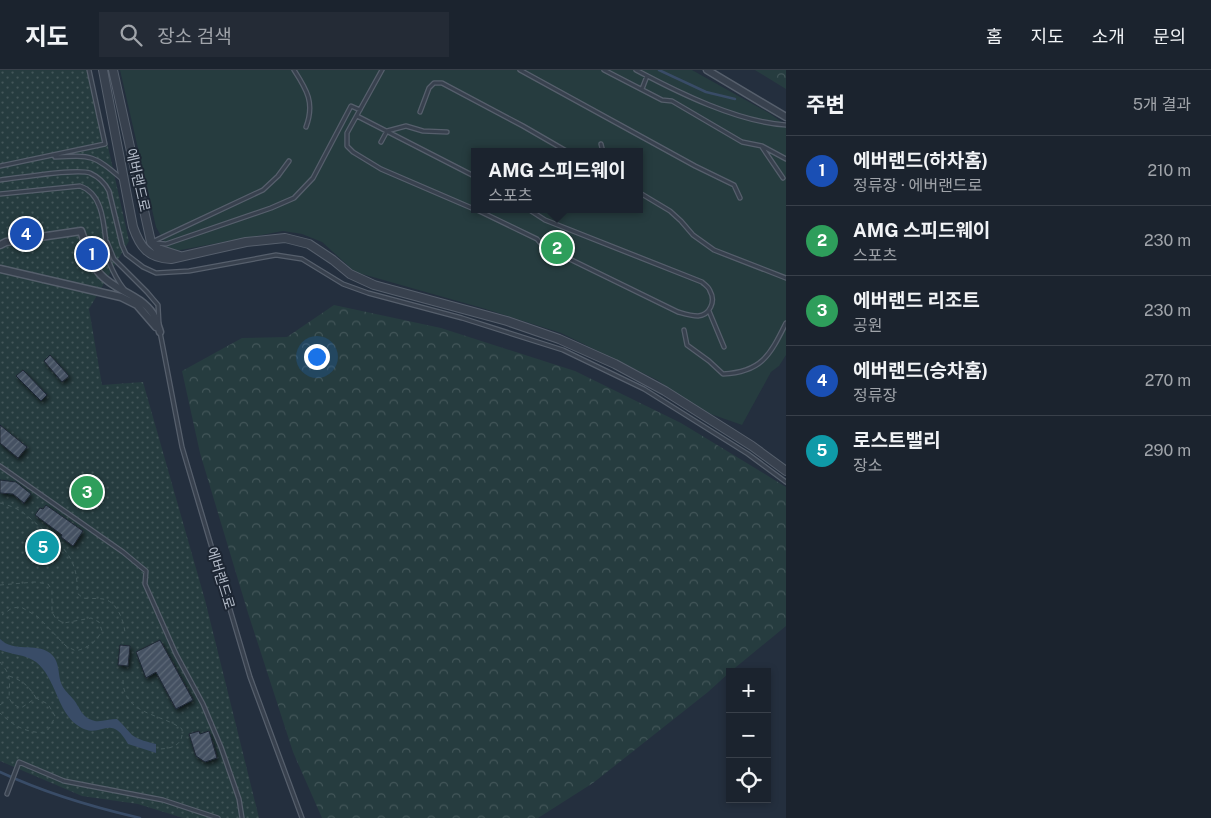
<!DOCTYPE html>
<html lang="ko">
<meta charset="utf-8">
<style>
:root{--surface:#1b232e;--page:#242b36;--text:#f1f3f6;--muted:#a0a4aa;--line:#39404a;--accent:#8bbbb9}
body{margin:0;font-family:"Public Sans","Noto Sans KR",sans-serif;background:var(--page);color:var(--text)}
.controls{position:absolute;right:15px;bottom:15px;display:grid;overflow:hidden;border-radius:0px;box-shadow:0 2px 8px #0003}
.controls button{width:45px;height:45px;display:grid;place-items:center;padding:0;border:0;border-bottom:1px solid var(--line);background:var(--surface);color:var(--text);font:25px sans-serif}
.you{position:absolute;left:316px;top:286px;width:18px;height:18px;margin:-12px;border:4px solid #fff;border-radius:50%;background:#1a73e8;box-shadow:0 0 0 8px #1a73e833}
.badge{display:grid;place-items:center;width:32px;height:32px;border-radius:50%;background:var(--accent);color:#fff;font-size:16px;font-weight:700}
.pin{position:absolute;translate:-50% -50%;border:2px solid #fff;box-shadow:0 1px 5px #0006}
.popup{position:absolute;left:471px;top:78px;width:172px;height:65px;box-sizing:border-box;display:grid;place-content:center;border-radius:0px;background:var(--surface);filter:drop-shadow(0 1px 4px #0005);font-size:16px;white-space:nowrap;color:var(--muted)}
.popup b{font-size:19px;color:var(--text)}
.popup::after{content:'';position:absolute;left:50%;top:100%;margin-left:-10px;border:10px solid transparent;border-top-color:var(--surface)}
.list{margin:0;padding:0;list-style:none}
h2{display:flex;justify-content:space-between;align-items:center;height:65px;margin:0;padding:0 20px;font-size:21px}
h2 small{font-size:16px;font-weight:400;color:var(--muted)}
.list li{display:grid;grid-template-columns:32px 1fr auto;gap:15px;align-items:center;box-sizing:border-box;height:70px;padding:0 20px;border-top:1px solid var(--line)}
.list b{display:block;font-size:19px;white-space:nowrap}
.list p{margin:0;font-size:16px;white-space:nowrap;color:var(--muted)}
.list em{font-size:16px;font-style:normal;color:var(--muted)}
.icon{flex:none;width:28px;height:28px;fill:none;stroke:currentColor;stroke-width:2;stroke-linecap:round;stroke-linejoin:round}
.map{position:relative;flex:none;width:786px;height:748px;overflow:hidden}
header{display:flex;align-items:center;gap:30px;box-sizing:border-box;height:70px;padding:0 25px;background:var(--surface);border-bottom:1px solid var(--line)}
header strong{font-size:24px}
nav{display:flex;gap:28px;margin-inline-start:auto;font-size:18px}
.search{width:350px;height:45px;background:var(--page);display:flex;align-items:center;gap:12px;box-sizing:border-box;padding:0 18px;border-radius:0px;color:var(--muted);font-size:19px}
main{display:flex}
aside{flex:1;background:var(--surface)}
.map>svg:first-child{display:block}
.green{fill:#263c3f;fill-rule:evenodd}
.forest{fill:url(#forest-crowns)}
.park{fill:url(#park-dots)}
.water{fill:#394c67}
.lines{fill:none;stroke-linecap:round;stroke-linejoin:round}
.stream{stroke:#394c67;stroke-width:2.5}
.building{fill:url(#building-hatch);stroke:#1f2835;filter:url(#shadow)}
.service-casing{stroke:#565f6c;stroke-width:5.5}
.minor-casing{stroke:#565f6c;stroke-width:9}
.tertiary-casing{stroke:#565f6c;stroke-width:10}
.path{stroke:#44595c;stroke-width:1;stroke-dasharray:4 4;stroke-linecap:butt}
.service{stroke:#38414e;stroke-width:3}
.minor{stroke:#38414e;stroke-width:6}
.tertiary{stroke:#38414e;stroke-width:8}
.labels{text-anchor:middle;dominant-baseline:central;stroke-width:4;stroke-linejoin:round;paint-order:stroke}
.street-label{font-size:14px;fill:#b4bcc9;stroke:#1d2633}
</style>
<header>
<strong>지도</strong>
<div class="search"><svg class="icon" aria-label="search" viewBox="0 0 24 24"><circle cx="10" cy="10" r="6"/><path d="M15 15l6 6"/></svg>장소 검색</div>
<nav><a>홈</a><a>지도</a><a>소개</a><a>문의</a></nav>
</header>
<main>
<div class="map">
<svg width="786" height="748" viewBox="0 0 786 748">
<defs>
<pattern id="forest-crowns" width="20" height="18" patternUnits="userSpaceOnUse" patternTransform="scale(1.25)"><rect width="20" height="18" fill="#263c3f"/><path d="M2 6a3 3 0 1 1 6 0M12 15a3 3 0 1 1 6 0" fill="none" stroke="#435659"/></pattern>
<pattern id="park-dots" width="8" height="8" patternUnits="userSpaceOnUse" patternTransform="scale(1.25)"><rect width="8" height="8" fill="#263c3f"/><path d="M2 2h.1M6 6h.1" fill="none" stroke="#435659" stroke-width="1.8" stroke-linecap="round"/></pattern>
<pattern id="building-hatch" width="6" height="6" patternUnits="userSpaceOnUse" patternTransform="scale(1.25)"><rect width="6" height="6" fill="#455162"/><path d="M-1 1l2-2M0 6l6-6M5 7l2-2" fill="none" stroke="#5d6877"/></pattern>
<filter id="shadow"><feDropShadow dx="2" dy="3" stdDeviation="2.5" flood-color="#0009"/></filter>
</defs>
<rect width="100%" height="100%" fill="#242f3e"/>
<path class="green" d="M120,0H692L769,43L786,55V285L779,296L771,302L742,355L702,341L657,310L561,263L482,238L355,202L322,172L302,164L283,161L170,182L156,157ZM474,82H640V139H474Z"/>
<path class="forest" d="M755,0H786V19Z
M334,235L441,258L575,301L681,353L786,417V556L730,602L708,622L593,713L538,748H322L293,682L248,543L200,383L182,301L242,268L287,267Z"/>
<path class="park" d="M0,0H91L129,171L89,239L102,315L143,312L205,530L259,748H183L138,734L82,726L0,691Z"/>
<path class="water" d="M0,569C14,583 35,572 50,583C61,592 57,604 62,615C64,620 70,625 74,630C80,638 82,648 95,651C101,652 110,649 117,649C123,654 127,660 132,665C139,670 148,672 156,674V683L128,674C109,640 101,673 77,655C57,641 56,608 36,592C25,584 12,585 0,580Z"/>
<g class="lines">
<path class="stream" d="M659,0L706,22L735,29
M0,702C45,723 92,737 140,748"/>
</g>
<path class="building" d="M50,285L69,306L62,312L44,291Z
M23,300L47,325L41,331L16,306Z
M0,355L27,377L18,388L0,373Z
M0,410L16,412L31,424L24,433L13,424L0,423Z
M46,435L83,461L73,476L61,467L62,465L35,445L40,438L43,439Z
M35,462L47,472L50,470L59,481L51,489L48,484L42,490L25,471Z
M160,570L193,630L176,639L156,602L146,608L136,582Z
M120,575L130,576L128,596L118,595Z
M199,661L200,664L209,661L217,688L205,692L196,686L189,664Z"/>
<g class="lines">
<defs>
<path id="service" d="M294,0C307,20 315,33 306,57
M382,0L347,63V76L353,82L381,99L474,139
M520,0L695,96L734,115L740,128
M604,0L662,30L672,31L742,72L762,76L786,89
M636,0C679,23 738,52 786,55
M642,19L647,6
M420,42L429,18L434,13H442L523,56L568,82
M357,46L474,106
M381,72L387,61L406,56L423,61L447,62
M601,74L603,82
M762,77L783,108
M55,87C92,85 94,85 122,109
M0,96L105,74L89,0
M0,110C18,108 76,98 90,103C99,107 105,113 109,121L122,175L126,184L143,197L156,203L189,201L276,185L302,189L343,214L368,223L462,248L563,280L644,319L748,384L786,412
M640,123L670,141L681,151L693,165L714,180L786,208
M0,124L80,116C108,125 103,168 109,192C113,202 117,210 124,219
M475,139L537,169L543,176L678,242C685,244 691,246 698,246C710,245 716,231 710,221C709,217 705,215 702,212L545,150L528,139
M107,172L114,189L147,222L158,235L159,254
M152,172L263,120L278,106L289,91
M154,173L166,174L271,138L294,128L313,108L351,36L360,40
M709,241L724,277
M684,260L687,275L709,291L723,304C762,302 770,285 786,253
M160,262L182,377L250,607L302,748
M0,396L123,482L146,501L145,514L176,584L203,634L221,677L239,729L242,748
M7,724L19,692L64,711L163,730L218,748"/>
<path id="minor" d="M707,0L786,47
M0,175L6,172L81,161C86,175 90,193 100,204C115,221 140,224 153,244C156,249 158,256 160,262
M0,199L121,227L137,235L156,257"/>
<path id="tertiary" d="M103,0L133,157C140,177 148,188 171,189L246,172L285,168L309,174L333,190L350,204L374,215L507,251L559,269L615,294L665,321L752,376L786,401
M113,0L151,172L158,179L180,186"/>
</defs>
<use href="#service" class="service-casing"/>
<use href="#minor" class="minor-casing"/>
<use href="#tertiary" class="tertiary-casing"/>
<path class="path" d="M0,433C20,438 24,443 39,456C63,476 79,489 77,523L83,528C89,529 96,528 103,529C117,531 124,551 125,563
M0,515L35,512L48,514L52,520V542L56,549L64,553L91,548L99,552L102,561C95,573 89,577 76,581L66,576L38,547L21,537L12,538L2,545
M0,592C2,595 6,599 7,602C15,620 0,630 21,638L36,628L48,634L55,646L51,656L45,663C25,662 15,657 0,643
M9,606C22,610 29,616 36,628
M123,610C123,645 161,643 182,659C184,675 172,679 158,679
M0,635L5,631"/>
<use href="#service" class="service"/>
<use href="#minor" class="minor"/>
<use href="#tertiary" class="tertiary"/>
</g>
<g class="labels">
<g class="street-label">
<text transform="translate(138 110) rotate(77)">에버랜드로</text>
<text transform="translate(221 508) rotate(73)">에버랜드로</text>
</g>
</g>
</svg>
<div class="controls">
<button>+</button>
<button>−</button>
<button><svg class="icon" aria-label="locate" viewBox="0 0 24 24"><circle cx="12" cy="12" r="6"/><path d="M12 2v4M12 18v4M2 12h4M18 12h4"/></svg></button>
</div>
<div class="you"></div>
<div class="pin badge" style="left:92px;top:184px;background:#1a4fb4">1</div>
<div class="pin badge" style="left:557px;top:178px;background:#2e9e5b">2</div>
<div class="popup"><b>AMG 스피드웨이</b>스포츠</div>
<div class="pin badge" style="left:87px;top:422px;background:#2e9e5b">3</div>
<div class="pin badge" style="left:26px;top:164px;background:#1a4fb4">4</div>
<div class="pin badge" style="left:43px;top:477px;background:#0f9aa8">5</div>
</div>
<aside>
<h2>주변<small>5개 결과</small></h2>
<ul class="list">
<li><span class="badge" style="background:#1a4fb4">1</span><div><b>에버랜드(하차홈)</b><p>정류장 · 에버랜드로</p></div><em>210 m</em></li>
<li><span class="badge" style="background:#2e9e5b">2</span><div><b>AMG 스피드웨이</b><p>스포츠</p></div><em>230 m</em></li>
<li><span class="badge" style="background:#2e9e5b">3</span><div><b>에버랜드 리조트</b><p>공원</p></div><em>230 m</em></li>
<li><span class="badge" style="background:#1a4fb4">4</span><div><b>에버랜드(승차홈)</b><p>정류장</p></div><em>270 m</em></li>
<li><span class="badge" style="background:#0f9aa8">5</span><div><b>로스트밸리</b><p>장소</p></div><em>290 m</em></li>
</ul>
</aside>
</main>
